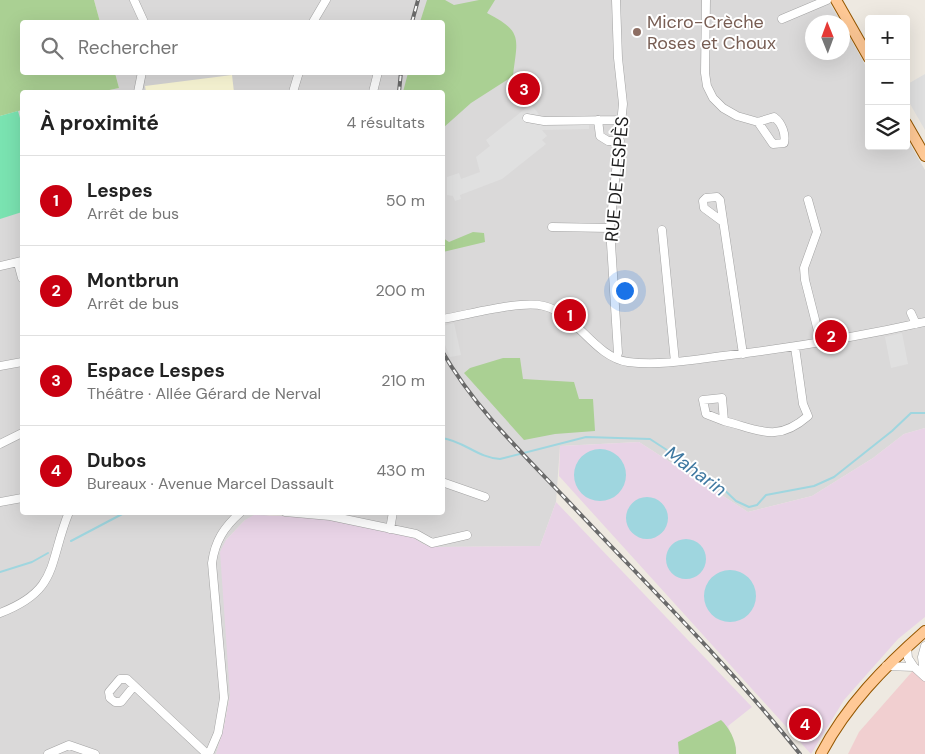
<!DOCTYPE html>
<html lang="fr">
<meta charset="utf-8">
<style>
:root{--surface:#fff;--page:#f6f6f6;--text:#222;--muted:#767676;--line:#e0e0e0;--accent:#c90011}
body{margin:0;font-family:"DM Sans",sans-serif;background:var(--page);color:var(--text)}
.controls{position:absolute;right:15px;top:15px;display:grid;overflow:hidden;border-radius:5px;box-shadow:0 5px 20px #0002}
.controls button{width:45px;height:45px;display:grid;place-items:center;padding:0;border:0;border-bottom:1px solid var(--line);background:var(--surface);color:var(--text);font:25px sans-serif}
.compass{position:absolute;left:805px;top:15px;width:45px;height:45px;border-radius:50%;background:var(--surface);box-shadow:0 5px 20px #0002;rotate:359deg}
.you{position:absolute;left:624px;top:290px;width:18px;height:18px;margin:-12px;border:4px solid #fff;border-radius:50%;background:#1a73e8;box-shadow:0 0 0 8px #1a73e833}
.badge{display:grid;place-items:center;width:32px;height:32px;border-radius:50%;background:var(--accent);color:#fff;font-size:16px;font-weight:700}
.pin{position:absolute;translate:-50% -50%;border:2px solid #fff;box-shadow:0 1px 5px #0006}
.list{margin:0;padding:0;list-style:none}
h2{display:flex;justify-content:space-between;align-items:center;height:65px;margin:0;padding:0 20px;font-size:21px}
h2 small{font-size:16px;font-weight:400;color:var(--muted)}
.list li{display:grid;grid-template-columns:32px 1fr auto;gap:15px;align-items:center;box-sizing:border-box;height:90px;padding:0 20px;border-top:1px solid var(--line)}
.list b{display:block;font-size:19px;white-space:nowrap}
.list p{margin:0;font-size:16px;white-space:nowrap;color:var(--muted)}
.list em{font-size:16px;font-style:normal;color:var(--muted)}
.icon{flex:none;width:28px;height:28px;fill:none;stroke:currentColor;stroke-width:2;stroke-linecap:round;stroke-linejoin:round}
.map{position:relative;flex:none;width:925px;height:754px;overflow:hidden}
.search{position:absolute;background:var(--surface);box-shadow:0 5px 20px #0002;left:20px;top:20px;width:425px;height:55px;display:flex;align-items:center;gap:12px;box-sizing:border-box;padding:0 18px;border-radius:5px;color:var(--muted);font-size:19px}
.panel{position:absolute;background:var(--surface);box-shadow:0 5px 20px #0002;left:20px;top:90px;width:425px;height:425px;border-radius:5px}
.map>svg:first-child{display:block}
.residential{fill:#dad9d9}
.commercial{fill:#f1cfd0}
.industrial{fill:#e8d3e6}
.education{fill:#fffcda}
.forest{fill:#aad093}
.pitch{fill:#7ae3b1}
.parking{fill:#e0e0e0}
.water{fill:#9fd6df}
.lines{fill:none;stroke-linecap:round;stroke-linejoin:round}
.stream{stroke:#9fd6df;stroke-width:2}
.minor-casing{stroke:#a3a3a3;stroke-width:9}
.major-casing{stroke:#955700;stroke-width:12}
.minor{stroke:#fff;stroke-width:8}
.major{stroke:#ffc996;stroke-width:10}
.rail-casing{stroke:#6a6a6a;stroke-width:4}
.rail{stroke:#fff;stroke-width:2;stroke-dasharray:5.5;stroke-linecap:butt}
.education-dot{fill:#8d6e63;stroke:#fff;stroke-width:2}
.labels{text-anchor:middle;dominant-baseline:central;stroke-width:4;stroke-linejoin:round;paint-order:stroke}
.education-label{font-size:18px;fill:#785e54;stroke:#fff;text-anchor:start}
.street-label{font-size:18px;fill:#1c1c1c;stroke:#fff}
.water-label{font-size:19px;font-style:italic;fill:#3f78a1;stroke:#fff}
</style>
<div class="map">
<svg width="925" height="754" viewBox="0 0 925 754">
<rect width="100%" height="100%" fill="#eee9e1"/>
<path class="residential" d="M94,0H828L841,22H812V52H842L843,25L869,72V146H906V137L925,170V428L904,434L873,458L812,496L748,512L639,442L560,446L556,502L540,546L438,547L423,544L413,538L331,518L269,515L245,520L226,540L230,695L224,727L216,754H0V116L22,110V512H442V92H100L119,88L115,73L442,72V22H100Z"/>
<path class="commercial" d="M925,657V754H848L859,732Z"/>
<path class="industrial" d="M925,428V617L898,639L844,700L811,754L559,476L560,446L639,442L748,512L812,496L873,458L904,434Z
M556,502L752,707L728,726L736,748V754H216L224,727L230,695L220,552L226,540L245,520L254,515L331,518L414,538L423,544L438,547L540,546Z"/>
<path class="education" d="M232,75L234,92H146L145,86Z"/>
<path class="forest" d="M0,0H94L100,22H22V72L115,73L119,88L100,92H22V110L0,116Z
M427,0H445L454,5L479,0H495L487,13C524,32 517,39 513,76L471,103L443,128L442,92H403L408,73L442,72V22H420Z
M473,232L484,233L485,242L443,252V238L449,242Z
M503,358H520L523,379L574,382L579,399H593L595,431L555,434L524,440L464,373L470,368Z
M721,720C729,727 737,742 736,754H679L678,742Z"/>
<path class="pitch" d="M18,111L22,125V212L0,219V116Z"/>
<path class="parking" d="M925,74V130L906,97V85Z
M531,104L544,121L589,120V129L542,130L547,136L542,140L546,144L502,179L460,195L461,199L455,201L453,196L447,195V177L459,173L461,179L480,172L476,157L490,146L486,140Z
M454,323L461,355L450,357L443,340V326Z
M902,333L908,364L891,368L885,337Z"/>
<path class="water" d="M574 475a26 26 0 1 1 52 0a26 26 0 1 1-52 0Z
M626 518a21 21 0 1 1 42 0a21 21 0 1 1-42 0Z
M666 559a20 20 0 1 1 40 0a20 20 0 1 1-40 0Z
M704 596a26 26 0 1 1 52 0a26 26 0 1 1-52 0Z"/>
<g class="lines">
<path class="stream" d="M442,438C464,441 478,458 500,459L586,437L650,439L716,482L736,501L749,507L757,505L766,495L814,486L834,477L892,431L911,413H925
M71,541L126,512
M0,572L32,562L48,553"/>
<defs>
<path id="minor" d="M134,0L144,22
M706,0L705,73L707,86L713,98L723,108L737,116L758,122L774,117C782,123 786,134 784,143L773,144L758,122
M782,19L827,0
M313,22L326,0
M138,92L142,72
M293,92L299,72
M373,92L378,72
M527,118L544,121L622,120
M598,120L600,136L608,141H620
M808,200L817,232L804,268L805,280L821,343
M723,222L704,208L703,201L706,198L717,197L720,200L743,354
M552,227L610,228
M662,230L675,362
M18,263L22,278
M0,266L22,261
M911,313L916,324
M442,319C468,315 520,300 544,306C577,314 594,357 628,362C659,366 692,360 723,356C791,348 858,337 925,322
M616,358L618,353L610,228L623,104L618,58L616,0
M0,366L22,362
M724,421L706,414L703,400L722,398L724,421C760,430 777,443 808,416L803,404L795,347
M0,444L22,433
M442,482L485,497
M0,502L22,498
M285,512L330,516L416,534L432,543L467,535
M390,529L393,512
M0,613C60,590 48,563 69,512
M907,647L908,658L914,667
M886,666L914,667L925,677
M924,675L922,657L925,646
M134,686L121,702H115L110,698L109,692L120,679H127L207,754
M48,754L69,745L95,754
M209,754L218,733L224,698L212,563C215,541 224,527 241,512"/>
<path id="major" d="M836,0L869,58
M906,123L925,156
M821,754C846,706 884,667 925,631"/>
</defs>
<use href="#minor" class="minor-casing"/>
<use href="#major" class="major-casing"/>
<use href="#minor" class="minor"/>
<use href="#major" class="major"/>
<defs>
<path id="rail" d="M412,22L418,0
M399,92L401,72
M442,351C474,407 522,453 566,499C645,583 728,664 800,754"/>
</defs>
<use href="#rail" class="rail-casing"/>
<use href="#rail" class="rail"/>
</g>
<circle class="education-dot" cx="637" cy="32" r="5"/>
<g class="labels">
<g class="education-label">
<text x="647" y="22">Micro-Crèche<tspan x="647" dy="21">Roses et Choux</tspan></text>
</g>
<g class="street-label">
<text transform="translate(617 179) rotate(-85)">RUE DE LESPÈS</text>
</g>
<g class="water-label">
<text transform="translate(696 471) rotate(36)">Maharin</text>
</g>
</g>
</svg>
<div class="controls">
<button>+</button>
<button>−</button>
<button><svg class="icon" aria-label="layers" viewBox="0 0 24 24"><path d="M12 4l9 5-9 5-9-5zM3 14l9 5 9-5"/></svg></button>
</div>
<svg class="compass" viewBox="-18 -18 36 36"><path d="M0-13l5 13h-10z" fill="#e53935"/><path d="M0 13l5-13h-10z" fill="#767676"/></svg>
<div class="you"></div>
<div class="pin badge" style="left:570px;top:315px">1</div>
<div class="pin badge" style="left:831px;top:336px">2</div>
<div class="pin badge" style="left:524px;top:89px">3</div>
<div class="pin badge" style="left:805px;top:724px">4</div>
<div class="search"><svg class="icon" aria-label="search" viewBox="0 0 24 24"><circle cx="10" cy="10" r="6"/><path d="M15 15l6 6"/></svg>Rechercher</div>
<section class="panel">
<h2>À proximité<small>4 résultats</small></h2>
<ul class="list">
<li><span class="badge">1</span><div><b>Lespes</b><p>Arrêt de bus</p></div><em>50 m</em></li>
<li><span class="badge">2</span><div><b>Montbrun</b><p>Arrêt de bus</p></div><em>200 m</em></li>
<li><span class="badge">3</span><div><b>Espace Lespes</b><p>Théâtre · Allée Gérard de Nerval</p></div><em>210 m</em></li>
<li><span class="badge">4</span><div><b>Dubos</b><p>Bureaux · Avenue Marcel Dassault</p></div><em>430 m</em></li>
</ul>
</section>
</div>
